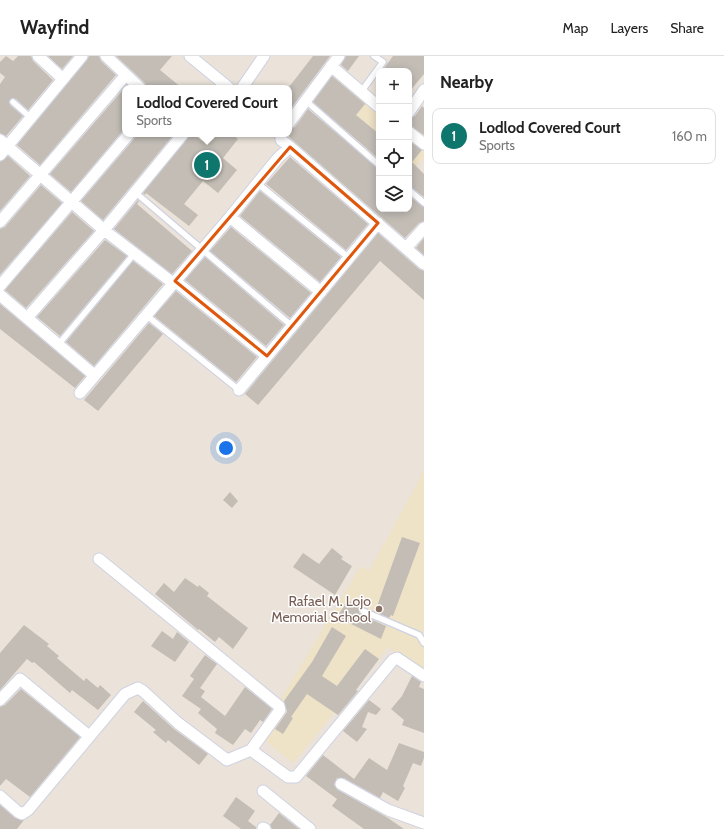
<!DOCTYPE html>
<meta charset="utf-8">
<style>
:root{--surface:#fff;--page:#f2f2f2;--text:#222;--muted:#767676;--line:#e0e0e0;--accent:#0f766e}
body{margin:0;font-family:Cabin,sans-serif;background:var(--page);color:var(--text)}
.controls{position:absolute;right:12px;top:12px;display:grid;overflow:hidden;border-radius:8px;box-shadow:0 2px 10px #0003}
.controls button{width:36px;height:36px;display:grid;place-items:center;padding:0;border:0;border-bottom:1px solid var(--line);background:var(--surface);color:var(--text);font:20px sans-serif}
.you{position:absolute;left:226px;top:392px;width:14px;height:14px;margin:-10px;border:3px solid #fff;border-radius:50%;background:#1a73e8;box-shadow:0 0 0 6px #1a73e833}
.badge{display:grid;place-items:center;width:26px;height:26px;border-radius:50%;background:var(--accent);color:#fff;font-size:13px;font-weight:700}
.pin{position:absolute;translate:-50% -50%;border:2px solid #fff;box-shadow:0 1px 4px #0006}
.popup{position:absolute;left:122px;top:29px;width:170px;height:52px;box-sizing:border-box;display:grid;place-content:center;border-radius:8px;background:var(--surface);filter:drop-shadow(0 1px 3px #0005);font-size:13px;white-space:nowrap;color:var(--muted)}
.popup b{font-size:15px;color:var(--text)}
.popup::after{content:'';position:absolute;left:50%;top:100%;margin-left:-8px;border:8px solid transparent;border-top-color:var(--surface)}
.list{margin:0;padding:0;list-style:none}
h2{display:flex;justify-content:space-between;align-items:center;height:52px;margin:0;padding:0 16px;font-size:17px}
h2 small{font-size:13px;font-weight:400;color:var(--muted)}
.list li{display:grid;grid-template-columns:26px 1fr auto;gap:12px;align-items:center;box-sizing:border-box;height:56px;margin:0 8px 8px;padding:0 8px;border:1px solid var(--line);border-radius:8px}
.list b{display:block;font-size:15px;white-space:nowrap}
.list p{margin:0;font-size:13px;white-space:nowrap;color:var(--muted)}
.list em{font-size:13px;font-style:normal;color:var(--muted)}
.icon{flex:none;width:22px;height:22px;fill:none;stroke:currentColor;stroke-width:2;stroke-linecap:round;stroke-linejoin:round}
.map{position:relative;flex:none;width:424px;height:773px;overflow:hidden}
header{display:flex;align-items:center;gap:24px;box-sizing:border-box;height:56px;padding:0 20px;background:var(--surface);border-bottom:1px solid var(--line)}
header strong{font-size:19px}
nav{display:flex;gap:22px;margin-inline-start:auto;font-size:14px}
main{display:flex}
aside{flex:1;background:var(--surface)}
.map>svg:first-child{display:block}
.education{fill:#eee2c7}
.building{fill:#c3bdb6}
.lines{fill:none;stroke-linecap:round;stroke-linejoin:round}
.service-casing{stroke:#ced2e2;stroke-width:8}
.minor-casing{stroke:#ced2e2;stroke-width:13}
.service{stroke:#fff;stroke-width:5.5}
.minor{stroke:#fff;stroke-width:11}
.marked{fill:none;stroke:#de570d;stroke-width:3;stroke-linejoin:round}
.education-dot{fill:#8d6e63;stroke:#fff;stroke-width:1.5}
.labels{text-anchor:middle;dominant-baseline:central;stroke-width:3;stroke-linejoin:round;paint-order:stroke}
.education-label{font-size:14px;fill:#785e54;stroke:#fff;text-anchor:end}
</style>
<header>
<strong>Wayfind</strong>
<nav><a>Map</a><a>Layers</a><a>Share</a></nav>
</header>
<main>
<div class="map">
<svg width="424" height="773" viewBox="0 0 424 773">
<rect width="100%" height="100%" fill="#ebe3d9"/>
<path class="education" d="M360,40L379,57V137L369,129L356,143L334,122L363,89L337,68Z
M424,58V102L409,118V77Z
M424,415V617L412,612L388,591L293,707L259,679L361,510L369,515Z"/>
<path class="building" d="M6,0L13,5L18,0H31L33,5L53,24L28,54L16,43L10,44V49L23,60L6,80L0,77V28L5,21L0,17V6Z
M48,0H73L62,13Z
M89,0H99L101,5L116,19L40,109L17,89L87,4Z
M116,0H172L160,14L182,32H147L145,27Z
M313,0H330L289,55V31Z
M346,0H359L348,15L341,9Z
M393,0H424V18L409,36V15H382Z
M332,20L365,48L356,59L379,78V103L313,46Z
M127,29L130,32H125V72L71,136L50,118Z
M422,50L424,52V79L409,69V63L415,60Z
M308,53L379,113V153H409V140L424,151V165L419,167L405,182L289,81V74L295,71Z
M136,78H174L103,164L81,145L134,83Z
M190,78H193L202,85L208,78H232L238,83L223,102L237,114L218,137L203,125L184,148L198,159L189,170L146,137L145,139L143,137L188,82Z
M409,85L422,94L412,106L424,118V141L409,130Z
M8,100L30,120L0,155V106Z
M290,101L368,168L346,194L266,128Z
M41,129L62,147L0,219V173L5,171Z
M260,135L341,201L320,226L240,160Z
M138,144L139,145L137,148L192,195L172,218L114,173Z
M72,156L94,175L26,252L5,234Z
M231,171L311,237L290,262L210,195Z
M378,177L419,213L424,215V244L380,205L258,349L245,338Z
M424,182V199L416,192Z
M105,184L127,200L60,280L37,261Z
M205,201L284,269L266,290L185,224Z
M133,205L163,228L94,310L66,286Z
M176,235L257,301L236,326L154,260Z
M0,248L85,320L75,332L0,273Z
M149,267L163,278L98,355L84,344Z
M230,436L238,445L232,452L223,444Z
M402,481L420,487L393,560L391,559L389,562L375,556Z
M332,492L343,501L341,503L352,510L335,539L293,511L303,497L319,508Z
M185,522L198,531L199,529L209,537L207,540L248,572L233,593L219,581L215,586L199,573L198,574L155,538L164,527L174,536Z
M348,544L360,552L359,556L361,559L386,570L381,583L337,561Z
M24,569L49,588L47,590L59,600L57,602L84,625L86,622L98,632L100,629L111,639L98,654L72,634L70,637L34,606L32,607L27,603L0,634V597Z
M332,571L346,580L322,620L337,630L365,593L379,603L356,634L358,635L338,659L307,638L291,661L293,662L283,678L275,673L287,656L284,645L312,606Z
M162,575L173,583L177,576L189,586L175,606L151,590Z
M205,599L217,608L200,632L205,635L201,641L225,660L245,631L272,653L263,666L260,664L251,677L245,673L233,689L215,677L217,673L198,657L201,653L182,640L194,623L190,620Z
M412,620L421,626L419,631L424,633V677L402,669L404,664L391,653L402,640Z
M21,633L80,681L30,741L6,723L0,730V651L5,649Z
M369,644L381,653L376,659L368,656L362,671L367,673L357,686L343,675Z
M143,645L174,673L208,698L199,709L168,684L166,687L153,676L156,674L134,656Z
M399,687L424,696V702L421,710L413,707L403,730L405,732L398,745L383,736L380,742L344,722H337L334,729L338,734L388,762L404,773H364L332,750L337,743L306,720L323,699L354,723L369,702L387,714Z
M236,741L255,755L248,765L256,771V773H241L223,760Z
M0,749L15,762L24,764L17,773H0Z
M279,757L299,773H272L270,769Z"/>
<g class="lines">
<defs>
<path id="service" d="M361,36L383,6L374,0
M306,45L379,109
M13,46L31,62
M257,127L349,202
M409,134L424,147
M136,137L292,270
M146,259L239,334
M58,289L134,198
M363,555L419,579L424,587"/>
<path id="minor" d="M38,0L63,23
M106,0L140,32
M190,0L229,32
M331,10L379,51
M242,32L264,0
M409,56L424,34
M289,67L339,0
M409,76L424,88
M281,78V84L290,91
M0,84L104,174L173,227
M0,99L82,0
M230,161L321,236
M0,166L125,20
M406,192L424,172
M175,225L267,300
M0,230L129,78
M0,239L94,319
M27,262L104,174L183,78
M239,334L378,167
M80,337L230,161L278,102L290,91L424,208
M99,503L279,650L280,654L251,694L288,721H296L393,604L397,602L424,620
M0,644L20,623L89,680
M341,728L388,754L424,767
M263,735L310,773
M0,740L18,756L22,758L28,754L125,638L138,632L143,635L178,667L227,704L251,694
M263,772L265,773"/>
</defs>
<use href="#service" class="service-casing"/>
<use href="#minor" class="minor-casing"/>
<use href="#service" class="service"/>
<use href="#minor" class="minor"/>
</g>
<path class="marked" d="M290,91L378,167L267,300L175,225Z"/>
<circle class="education-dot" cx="379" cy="553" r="4"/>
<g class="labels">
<g class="education-label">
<text x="371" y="545">Rafael M. Lojo<tspan x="371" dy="16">Memorial School</tspan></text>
</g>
</g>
</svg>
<div class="controls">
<button>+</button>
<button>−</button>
<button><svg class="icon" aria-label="locate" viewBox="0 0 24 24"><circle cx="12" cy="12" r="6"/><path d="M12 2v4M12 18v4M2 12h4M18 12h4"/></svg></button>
<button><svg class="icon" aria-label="layers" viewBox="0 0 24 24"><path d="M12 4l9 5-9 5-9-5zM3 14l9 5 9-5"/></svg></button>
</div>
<div class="you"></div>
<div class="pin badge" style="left:207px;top:109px">1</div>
<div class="popup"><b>Lodlod Covered Court</b>Sports</div>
</div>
<aside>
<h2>Nearby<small></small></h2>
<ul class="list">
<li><span class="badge">1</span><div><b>Lodlod Covered Court</b><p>Sports</p></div><em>160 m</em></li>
</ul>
</aside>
</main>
